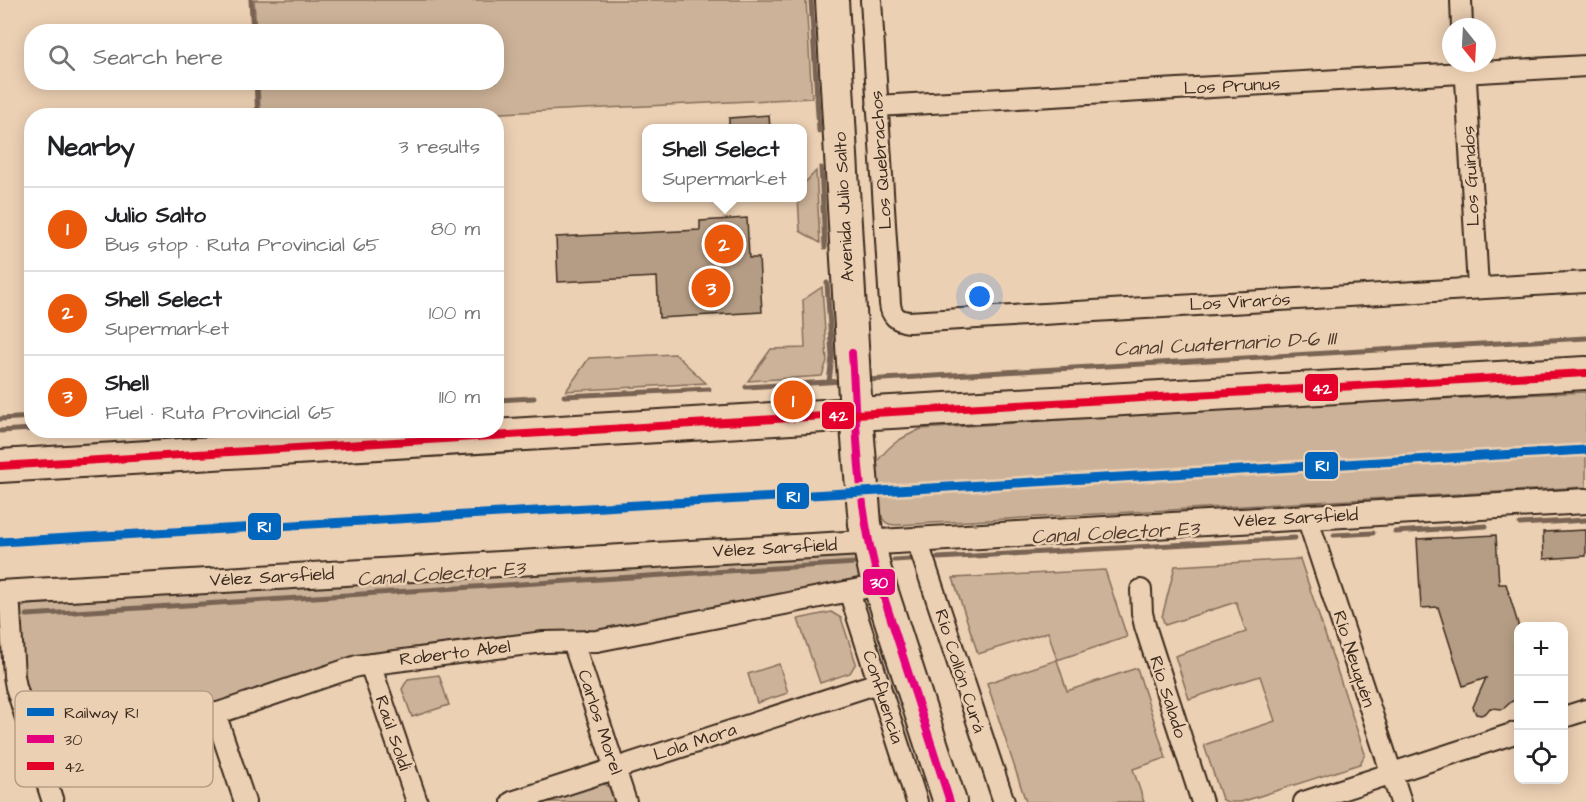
<!DOCTYPE html>
<meta charset="utf-8">
<style>
:root{--surface:#fff;--page:#f6f6f6;--text:#202124;--muted:#757577;--line:#e0e0e0;--accent:#ea580c}
body{margin:0;font-family:"Architects Daughter",sans-serif;background:var(--page);color:var(--text)}
.controls{position:absolute;right:18px;bottom:18px;display:grid;overflow:hidden;border-radius:12px;box-shadow:0 3px 15px #0003}
.controls button{width:54px;height:54px;display:grid;place-items:center;padding:0;border:0;border-bottom:2px solid var(--line);background:var(--surface);color:var(--text);font:30px sans-serif}
.compass{position:absolute;left:1442px;top:18px;width:54px;height:54px;border-radius:50%;background:var(--surface);box-shadow:0 3px 15px #0003;rotate:162deg}
.you{position:absolute;left:980px;top:297px;width:21px;height:21px;margin:-15px;border:4px solid #fff;border-radius:50%;background:#1a73e8;box-shadow:0 0 0 9px #1a73e833}
.badge{display:grid;place-items:center;width:39px;height:39px;border-radius:50%;background:var(--accent);color:#fff;font-size:20px;font-weight:700}
.pin{position:absolute;translate:-50% -50%;border:3px solid #fff;box-shadow:0 2px 6px #0006}
.popup{position:absolute;left:642px;top:124px;width:165px;height:78px;box-sizing:border-box;display:grid;place-content:center;border-radius:12px;background:var(--surface);filter:drop-shadow(0 2px 4px #0005);font-size:20px;white-space:nowrap;color:var(--muted)}
.popup b{font-size:22px;color:var(--text)}
.popup::after{content:'';position:absolute;left:50%;top:100%;margin-left:-12px;border:12px solid transparent;border-top-color:var(--surface)}
.list{margin:0;padding:0;list-style:none}
h2{display:flex;justify-content:space-between;align-items:center;height:78px;margin:0;padding:0 24px;font-size:26px}
h2 small{font-size:20px;font-weight:400;color:var(--muted)}
.list li{display:grid;grid-template-columns:39px 1fr auto;gap:18px;align-items:center;box-sizing:border-box;height:84px;padding:0 24px;border-top:2px solid var(--line)}
.list b{display:block;font-size:22px;white-space:nowrap}
.list p{margin:0;font-size:20px;white-space:nowrap;color:var(--muted)}
.list em{font-size:20px;font-style:normal;color:var(--muted)}
.icon{flex:none;width:33px;height:33px;fill:none;stroke:currentColor;stroke-width:2;stroke-linecap:round;stroke-linejoin:round}
.map{position:relative;flex:none;width:1586px;height:802px;overflow:hidden}
.search{position:absolute;background:var(--surface);box-shadow:0 3px 15px #0003;left:24px;top:24px;width:480px;height:66px;display:flex;align-items:center;gap:15px;box-sizing:border-box;padding:0 21px;border-radius:24px;color:var(--muted);font-size:22px}
.panel{position:absolute;background:var(--surface);box-shadow:0 3px 15px #0003;left:24px;top:108px;width:480px;height:330px;border-radius:24px}
.map>svg:first-child{display:block}
.green{fill:#ccb298;stroke:#846e5b;stroke-width:1.5}
.lines{fill:none;stroke-linecap:round;stroke-linejoin:round}
.stream{stroke:#796452;stroke-width:5}
.building{fill:#b59d85;stroke:#3b2a1e;stroke-width:1.5}
.minor-casing{stroke:#3b2a1e;stroke-width:24}
.tertiary-casing{stroke:#3b2a1e;stroke-width:28}
.primary-casing{stroke:#3b2a1e;stroke-width:36}
.minor{stroke:#ecd0b3;stroke-width:20}
.tertiary{stroke:#ecd0b3;stroke-width:24}
.primary{stroke:#ecd0b3;stroke-width:32}
.bus-1-casing{stroke:#ecd0b3;stroke-width:12}
.bus-2-casing{stroke:#ecd0b3;stroke-width:12}
.bus-1{stroke:#e5007d;stroke-width:8}
.bus-2{stroke:#e4002b;stroke-width:8}
.rail-1-casing{stroke:#ecd0b3;stroke-width:14}
.rail-1{stroke:#0065bd;stroke-width:9}
.labels{text-anchor:middle;dominant-baseline:central;stroke-width:5;stroke-linejoin:round;paint-order:stroke}
.street-label{font-size:18px;fill:#3b2a1e;stroke:#ecd0b3}
.water-label{font-size:20px;font-style:italic;fill:#503d2f;stroke:#ecd0b3}
.key{fill:#ecd0b3;stroke:#b79e86;stroke-width:1.5}
.key-label{font-size:16px;fill:#3b2a1e}
.line-badge{stroke:#ecd0b3;stroke-width:2}
.badge-label{font-size:16px;text-anchor:middle;font-weight:bold;fill:#fff}
</style>
<div class="map">
<svg width="1586" height="802" viewBox="0 0 1586 802">
<rect width="100%" height="100%" fill="#ecd0b3"/>
<filter id="ink" filterUnits="userSpaceOnUse"><feTurbulence type="fractalNoise" baseFrequency=".0167" numOctaves="2"/><feDisplacementMap in="SourceGraphic" scale="12" xChannelSelector="R" yChannelSelector="G"/><feConvolveMatrix kernelMatrix="1 2 1 2 8 2 1 2 1" color-interpolation-filters="sRGB"/></filter>
<g filter="url(#ink)">
<path class="green" d="M254,0H806L812,98L462,115H260L259,83L496,82V32L256,31Z
M816,171L820,243L800,231L798,198H802V186Z
M822,287L827,361L822,376L748,381L771,349L805,348L803,300Z
M675,354L706,383L566,391L589,358Z
M1586,392V487L896,525C888,525 885,523 881,516L876,463C891,443 899,439 921,429L1209,410Z
M849,550L856,553L861,578L859,580L593,633L354,657L58,757L48,755L23,682L19,609L26,605Z
M1300,559L1365,754L1360,764L1241,802H1227L1222,799L1204,745L1275,721L1260,676L1189,699L1175,656L1246,632L1236,602L1165,625L1162,617L1175,566Z
M1105,570L1127,637L1057,660L1067,691L1137,668L1166,758L1133,769L1144,802H1026L987,683L1057,660L1048,632L978,654L953,578Z
M831,612L841,618L856,663L850,673L820,683L798,619Z
M779,664L788,693L757,703L748,674Z
M439,675L449,705L412,717L402,689L408,679Z
M600,783C611,784 612,794 614,802H542Z"/>
<g class="lines">
<path class="stream" d="M251,0L253,32
M811,0L819,131
M256,82L258,116
M821,168L825,247
M827,283L832,357L829,382
M866,380L1586,338
M746,387L843,381
M564,396L709,389
M496,400L534,398
M0,419L32,417
M0,431L32,429
M1520,524L1586,520
M1395,532L1486,526
M1334,535L1373,533
M938,558L1295,538
M894,560L910,559
M27,615L856,563"/>
</g>
<path class="building" d="M769,115L770,129H729V118Z
M747,218L749,258H759L762,312L659,318L657,277L558,282L556,237L700,230V221Z
M1586,530V556L1544,559L1543,532Z
M1496,535L1499,584H1506L1518,624V644L1514,646L1518,658V702L1512,701L1503,709L1490,708L1486,713L1481,715L1476,714L1473,707L1486,678L1463,686L1438,607L1421,608L1417,539Z"/>
<g class="lines">
<defs>
<path id="minor" d="M871,0L890,304C891,315 897,321 909,322L1586,282
M1461,0L1462,27
M1465,63L1478,288
M877,106L1586,66
M1307,517L1401,802
M917,540L1004,802
M1141,590L1142,613L1145,626L1202,802
M849,591L917,802
M9,593L14,676L16,687L53,802
M573,642L626,802
M370,664L417,802
M215,713L245,802
M1564,717L1586,710
M44,772L357,666L544,642L597,641L880,585
M512,802L878,683
M1304,802L1518,732"/>
<path id="tertiary" d="M0,593L1586,501"/>
<path id="primary" d="M832,0L856,414L865,524L875,571L950,802
M0,466L856,414L1586,373"/>
</defs>
<use href="#minor" class="minor-casing"/>
<use href="#tertiary" class="tertiary-casing"/>
<use href="#primary" class="primary-casing"/>
<use href="#minor" class="minor"/>
<use href="#tertiary" class="tertiary"/>
<use href="#primary" class="primary"/>
<defs>
<path id="bus-1" d="M852,353C857,429 857,512 880,585L950,802"/>
<path id="bus-2" d="M0,466L856,414L1586,373"/>
</defs>
<use href="#bus-1" class="bus-1-casing"/>
<use href="#bus-2" class="bus-2-casing"/>
<use href="#bus-1" class="bus-1"/>
<use href="#bus-2" class="bus-2"/>
<defs>
<path id="rail-1" d="M0,542L1586,450"/>
</defs>
<use href="#rail-1" class="rail-1-casing"/>
<use href="#rail-1" class="rail-1"/>
</g>
</g>
<g class="labels">
<g class="street-label">
<text transform="translate(1232 86) rotate(-3)">Los Prunus</text>
<text transform="translate(881 160) rotate(-94)">Los Quebrachos</text>
<text transform="translate(1471 176) rotate(-93)">Los Guindos</text>
<text transform="translate(844 207) rotate(-93)">Avenida Julio Salto</text>
<text transform="translate(1240 302) rotate(-3)">Los Virarós</text>
<text transform="translate(1296 518) rotate(-3)">Vélez Sarsfield</text>
<text transform="translate(775 548) rotate(-3)">Vélez Sarsfield</text>
<text transform="translate(272 577) rotate(-3)">Vélez Sarsfield</text>
<text transform="translate(455 653) rotate(-7)">Roberto Abel</text>
<text transform="translate(1354 659) rotate(72)">Río Neuquén</text>
<text transform="translate(960 671) rotate(72)">Río Collón Curá</text>
<text transform="translate(883 697) rotate(72)">Confluencia</text>
<text transform="translate(1168 697) rotate(72)">Río Salado</text>
<text transform="translate(600 722) rotate(72)">Carlos Morel</text>
<text transform="translate(393 733) rotate(71)">Raúl Soldi</text>
<text transform="translate(695 742) rotate(-18)">Lola Mora</text>
</g>
<g class="water-label">
<text transform="translate(1225 344) rotate(-3)">Canal Cuaternario D-6 III</text>
<text transform="translate(1115 533) rotate(-3)">Canal Colector E3</text>
<text transform="translate(441 574) rotate(-4)">Canal Colector E3</text>
</g>
</g>
<rect x="15" y="691" width="198" height="96" rx="9" class="key"/>
<rect x="27" y="708" width="27" height="8" fill="#0065bd"/>
<rect x="27" y="735" width="27" height="8" fill="#e5007d"/>
<rect x="27" y="762" width="27" height="8" fill="#e4002b"/>
<g class="key-label">
<text x="64" y="718">Railway R1</text>
<text x="64" y="745">30</text>
<text x="64" y="772">42</text>
</g>
<g class="line-badge">
<rect x="1304" y="373" width="35" height="29" rx="6" fill="#e4002b"/>
<rect x="821" y="401" width="34" height="29" rx="6" fill="#e4002b"/>
<rect x="1304" y="451" width="35" height="29" rx="6" fill="#0065bd"/>
<rect x="776" y="482" width="34" height="28" rx="6" fill="#0065bd"/>
<rect x="247" y="512" width="35" height="29" rx="6" fill="#0065bd"/>
<rect x="862" y="568" width="34" height="28" rx="6" fill="#e5007d"/>
</g>
<g class="badge-label">
<text x="1322" y="394">42</text>
<text x="838" y="421">42</text>
<text x="1322" y="471">R1</text>
<text x="793" y="502">R1</text>
<text x="264" y="532">R1</text>
<text x="879" y="588">30</text>
</g>
</svg>
<div class="controls">
<button>+</button>
<button>−</button>
<button><svg class="icon" aria-label="locate" viewBox="0 0 24 24"><circle cx="12" cy="12" r="6"/><path d="M12 2v4M12 18v4M2 12h4M18 12h4"/></svg></button>
</div>
<svg class="compass" viewBox="-18 -18 36 36"><path d="M0-13l5 13h-10z" fill="#e53935"/><path d="M0 13l5-13h-10z" fill="#757577"/></svg>
<div class="you"></div>
<div class="pin badge" style="left:793px;top:400px">1</div>
<div class="pin badge" style="left:724px;top:244px">2</div>
<div class="popup"><b>Shell Select</b>Supermarket</div>
<div class="pin badge" style="left:711px;top:288px">3</div>
<div class="search"><svg class="icon" aria-label="search" viewBox="0 0 24 24"><circle cx="10" cy="10" r="6"/><path d="M15 15l6 6"/></svg>Search here</div>
<section class="panel">
<h2>Nearby<small>3 results</small></h2>
<ul class="list">
<li><span class="badge">1</span><div><b>Julio Salto</b><p>Bus stop · Ruta Provincial 65</p></div><em>80 m</em></li>
<li><span class="badge">2</span><div><b>Shell Select</b><p>Supermarket</p></div><em>100 m</em></li>
<li><span class="badge">3</span><div><b>Shell</b><p>Fuel · Ruta Provincial 65</p></div><em>110 m</em></li>
</ul>
</section>
</div>
